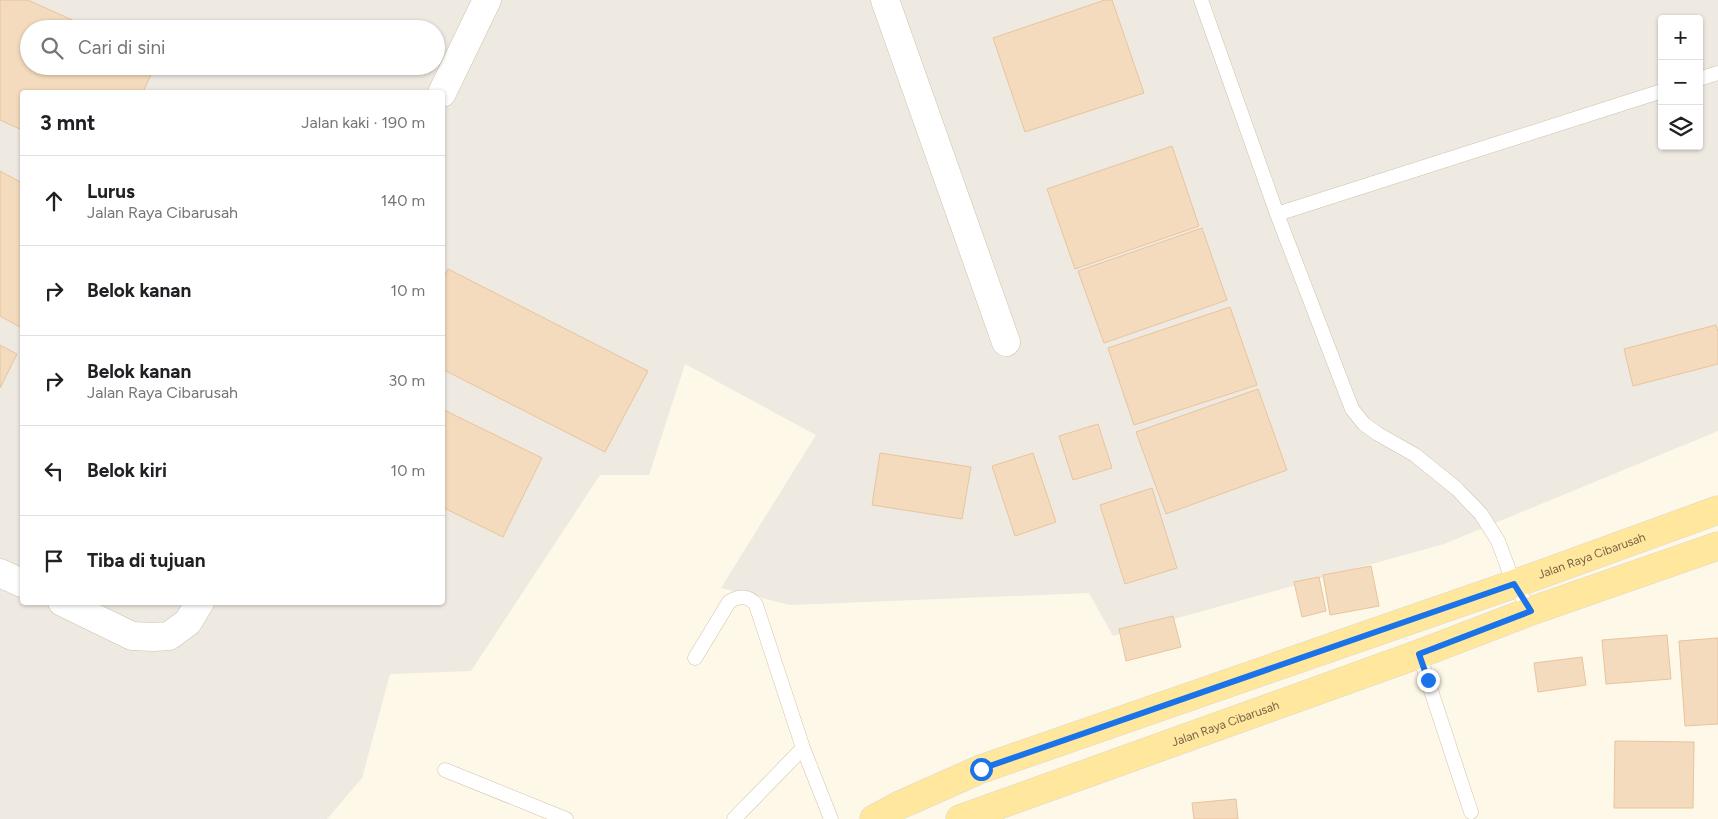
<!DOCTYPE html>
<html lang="id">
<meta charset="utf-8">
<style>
:root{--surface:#fff;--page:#f6f6f6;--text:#202124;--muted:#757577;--line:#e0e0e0}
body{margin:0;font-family:Figtree,sans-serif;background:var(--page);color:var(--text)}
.controls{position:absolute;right:15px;top:15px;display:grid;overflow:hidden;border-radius:5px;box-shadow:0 1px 4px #0004}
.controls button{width:45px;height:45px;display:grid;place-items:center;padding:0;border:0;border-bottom:1px solid var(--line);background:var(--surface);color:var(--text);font:25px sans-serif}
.stop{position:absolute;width:15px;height:15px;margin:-11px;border:4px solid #1a73e8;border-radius:50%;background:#fff}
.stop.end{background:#1a73e8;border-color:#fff;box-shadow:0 1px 5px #0008}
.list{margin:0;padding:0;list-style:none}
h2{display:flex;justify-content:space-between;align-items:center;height:65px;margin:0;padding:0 20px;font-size:21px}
h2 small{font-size:16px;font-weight:400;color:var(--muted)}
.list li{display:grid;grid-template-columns:32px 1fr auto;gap:15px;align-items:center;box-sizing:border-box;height:90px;padding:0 20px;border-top:1px solid var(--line)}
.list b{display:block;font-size:19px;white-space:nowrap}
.list p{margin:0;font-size:16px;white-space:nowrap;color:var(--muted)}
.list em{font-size:16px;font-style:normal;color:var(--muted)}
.icon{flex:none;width:28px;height:28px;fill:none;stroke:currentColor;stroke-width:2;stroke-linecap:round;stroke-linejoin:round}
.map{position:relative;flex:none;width:1718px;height:819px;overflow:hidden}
.search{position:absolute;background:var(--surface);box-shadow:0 1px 4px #0004;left:20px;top:20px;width:425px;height:55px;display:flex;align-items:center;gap:12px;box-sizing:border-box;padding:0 18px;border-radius:28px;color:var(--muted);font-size:19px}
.panel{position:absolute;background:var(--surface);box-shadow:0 1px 4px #0004;left:20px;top:90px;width:425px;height:515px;border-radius:5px}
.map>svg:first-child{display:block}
.industrial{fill:#eee9e1;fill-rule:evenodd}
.building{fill:#f4dbbd;stroke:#e8c49d}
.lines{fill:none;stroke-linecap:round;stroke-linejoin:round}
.lane-casing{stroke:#d0c1ab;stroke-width:15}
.street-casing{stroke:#d0c1ab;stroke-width:29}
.primary-casing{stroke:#dcd6d0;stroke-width:29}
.lane{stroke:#fff;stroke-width:14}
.street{stroke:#fff;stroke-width:28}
.primary{stroke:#ffe89d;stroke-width:28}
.route{stroke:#1a73e8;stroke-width:6}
.labels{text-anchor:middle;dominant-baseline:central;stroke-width:5;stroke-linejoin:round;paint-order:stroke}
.street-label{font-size:12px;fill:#796149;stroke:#fffbef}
</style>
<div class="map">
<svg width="1718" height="819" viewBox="0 0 1718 819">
<rect width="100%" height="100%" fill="#fdf8e7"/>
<path class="industrial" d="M0,0H1718V431L1444,544L1113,636L1089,593L790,605L721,588L816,435L685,364L649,475H600L471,671L390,674L362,778L327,819H0ZM1662,19H1699V146H1662ZM29,29H436V66H29ZM22,92H442V602H22Z"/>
<path class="building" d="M0,0H28L92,29H29V66H155L143,92H22V130L0,120Z
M1105,0H1112L1144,93L1025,132L993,38Z
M1172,146L1199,226L1075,269L1047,189Z
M0,171L22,183V328L0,316Z
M1202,228L1227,300L1104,343L1078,271Z
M448,269L648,371L605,452L442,369V280Z
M1230,307L1257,385L1134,425L1108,348Z
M1716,325L1718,332V364L1633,386L1624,349Z
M0,345L17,354L0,388Z
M1258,389L1287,470L1166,514L1136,432Z
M442,409L542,458L503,537L442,507Z
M1098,424L1112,468L1073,480L1059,436Z
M880,453L971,467L962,519L872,505Z
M1033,453L1056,522L1015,536L992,466Z
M1152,488L1177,568L1125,584L1100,505Z
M1371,566L1379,606L1330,615L1323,575Z
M1319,577L1326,611L1302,617L1294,582Z
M1173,616L1181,647L1126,661L1119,629Z
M1667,635L1671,679L1606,684L1602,640Z
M1718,638V724L1685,726L1679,641Z
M1582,657L1586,685L1538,692L1534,663Z
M1615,741L1694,742L1693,808H1614Z
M1236,799L1238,819H1194L1192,803Z"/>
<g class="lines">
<defs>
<path id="lane" d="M1201,0L1277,214L1352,409L1364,424L1378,434L1415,455L1457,489L1481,514L1498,541L1514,584L1531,611
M1699,79L1718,73
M1277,214L1662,91
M1419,654L1471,812
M695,658L729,602C738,596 749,595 756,605L803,748L831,819
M445,770L566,819
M734,819L803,748"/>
<path id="street" d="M885,0L1006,342
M442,93L487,0
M0,573L22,583
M62,602L132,636L153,637L169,636L188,622L200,602"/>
<g id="primary">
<path id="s1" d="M874,819L900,805L981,769L1514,584L1718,510"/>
<path id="s2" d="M960,819L1419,654L1531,611L1718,546"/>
</g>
</defs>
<use href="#lane" class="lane-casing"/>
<use href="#street" class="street-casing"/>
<use href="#primary" class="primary-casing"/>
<use href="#lane" class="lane"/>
<use href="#street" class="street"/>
<use href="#primary" class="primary"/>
</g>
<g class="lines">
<path class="route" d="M981,769L1514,584L1531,611L1419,654L1428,680"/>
</g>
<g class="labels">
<g class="street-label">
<text stroke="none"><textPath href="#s1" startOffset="765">Jalan Raya Cibarusah</textPath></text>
<text stroke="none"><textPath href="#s2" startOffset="282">Jalan Raya Cibarusah</textPath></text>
</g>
</g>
</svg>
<div class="controls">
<button>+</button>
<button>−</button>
<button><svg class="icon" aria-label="layers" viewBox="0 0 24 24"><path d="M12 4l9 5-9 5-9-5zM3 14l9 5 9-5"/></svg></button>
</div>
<div class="stop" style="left:981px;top:769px"></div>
<div class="stop end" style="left:1428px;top:680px"></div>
<div class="search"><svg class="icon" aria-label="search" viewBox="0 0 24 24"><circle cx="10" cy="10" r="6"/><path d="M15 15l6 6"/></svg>Cari di sini</div>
<section class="panel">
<h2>3 mnt<small>Jalan kaki · 190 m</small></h2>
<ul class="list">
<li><svg class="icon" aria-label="ahead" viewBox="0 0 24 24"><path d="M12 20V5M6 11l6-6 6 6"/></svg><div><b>Lurus</b><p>Jalan Raya Cibarusah</p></div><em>140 m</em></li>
<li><svg class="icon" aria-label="right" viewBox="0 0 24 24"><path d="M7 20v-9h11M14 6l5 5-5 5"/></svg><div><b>Belok kanan</b></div><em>10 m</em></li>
<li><svg class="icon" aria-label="right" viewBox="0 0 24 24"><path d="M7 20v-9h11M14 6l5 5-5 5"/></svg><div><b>Belok kanan</b><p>Jalan Raya Cibarusah</p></div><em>30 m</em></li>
<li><svg class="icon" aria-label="left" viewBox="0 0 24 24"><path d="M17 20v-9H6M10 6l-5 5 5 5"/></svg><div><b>Belok kiri</b></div><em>10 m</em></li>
<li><svg class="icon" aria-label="arrive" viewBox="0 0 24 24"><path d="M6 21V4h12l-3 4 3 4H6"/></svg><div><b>Tiba di tujuan</b></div></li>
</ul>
</section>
</div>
